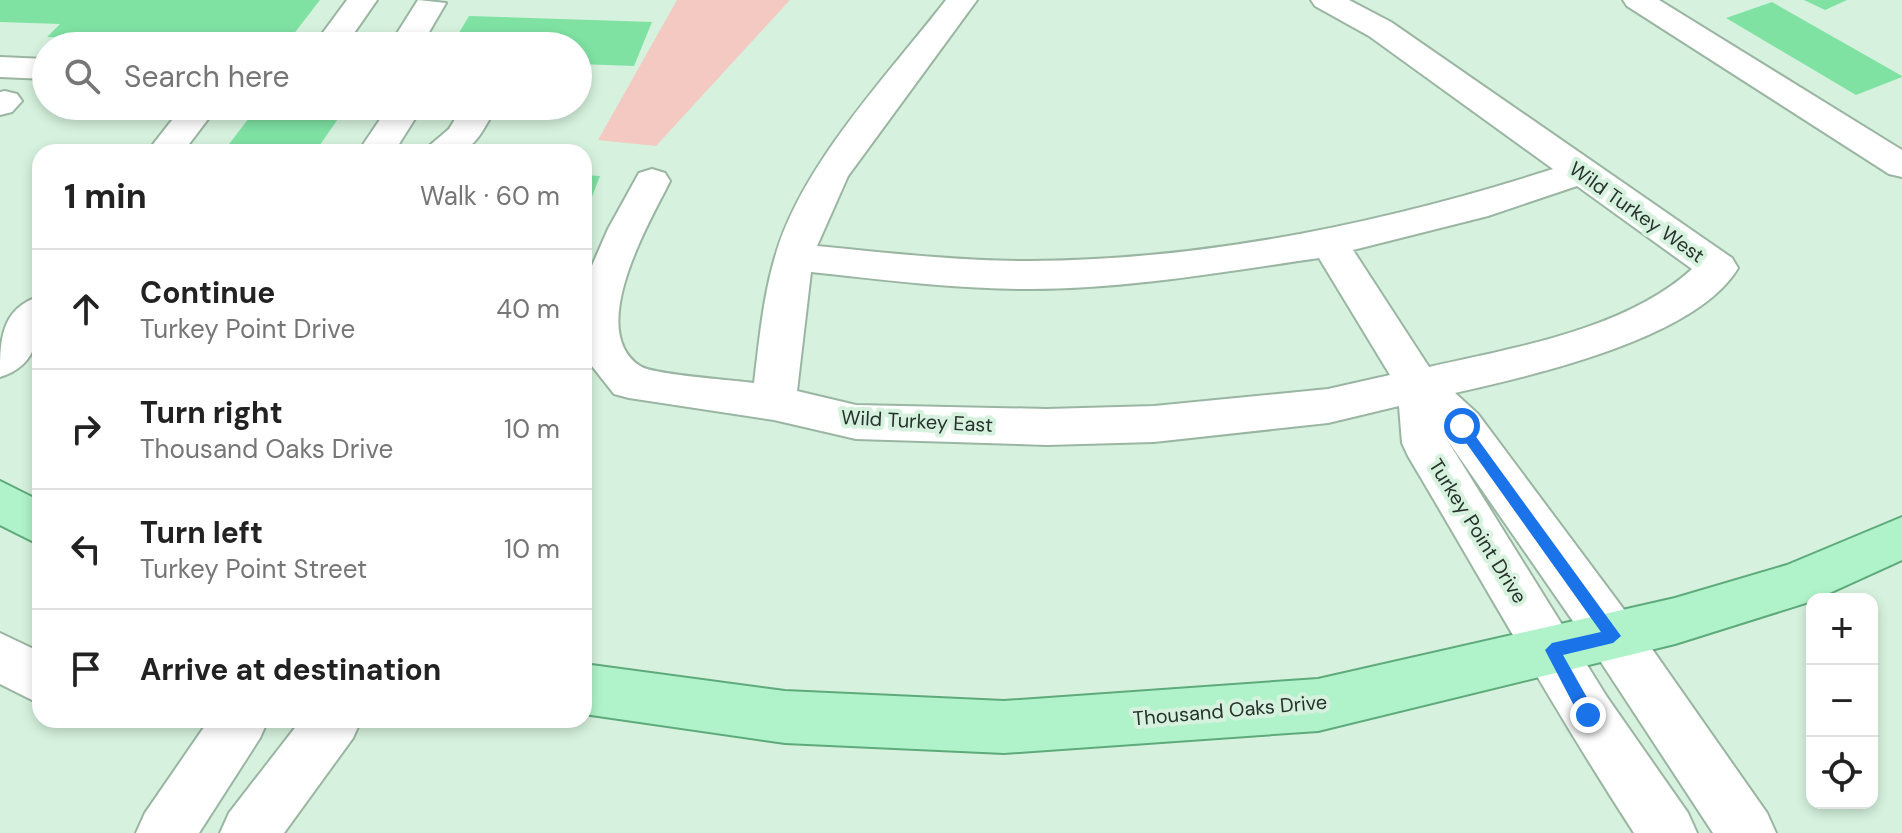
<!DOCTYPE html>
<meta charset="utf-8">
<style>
:root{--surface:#fff;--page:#f6f6f6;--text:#222;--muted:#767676;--line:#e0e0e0}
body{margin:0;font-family:"DM Sans",sans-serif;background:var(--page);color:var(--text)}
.controls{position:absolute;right:24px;bottom:24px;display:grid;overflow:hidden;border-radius:16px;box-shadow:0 4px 12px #0003}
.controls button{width:72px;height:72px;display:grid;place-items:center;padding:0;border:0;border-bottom:2px solid var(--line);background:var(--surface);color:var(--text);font:40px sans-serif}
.stop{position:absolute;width:24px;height:24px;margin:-18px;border:6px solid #1a73e8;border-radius:50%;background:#fff}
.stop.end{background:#1a73e8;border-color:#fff;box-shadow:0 2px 8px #0008}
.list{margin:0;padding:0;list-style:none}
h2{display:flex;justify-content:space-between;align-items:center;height:104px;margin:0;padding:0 32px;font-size:34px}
h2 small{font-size:26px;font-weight:400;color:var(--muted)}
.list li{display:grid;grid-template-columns:52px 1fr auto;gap:24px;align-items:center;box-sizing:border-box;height:120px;padding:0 32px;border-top:2px solid var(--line)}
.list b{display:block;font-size:30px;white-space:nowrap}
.list p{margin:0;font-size:26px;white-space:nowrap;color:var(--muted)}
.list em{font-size:26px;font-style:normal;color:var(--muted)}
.icon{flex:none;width:44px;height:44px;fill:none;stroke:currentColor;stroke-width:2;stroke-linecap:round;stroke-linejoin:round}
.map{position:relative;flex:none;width:1902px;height:833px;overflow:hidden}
.search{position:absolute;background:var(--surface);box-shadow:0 4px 12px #0003;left:32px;top:32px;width:560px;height:88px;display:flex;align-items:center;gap:20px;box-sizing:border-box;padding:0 28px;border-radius:44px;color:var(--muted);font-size:30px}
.panel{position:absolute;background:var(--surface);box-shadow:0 4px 12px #0003;left:32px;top:144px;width:560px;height:584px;border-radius:24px}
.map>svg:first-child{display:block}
.green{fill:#f3c9c1}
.building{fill:#7fe2a3}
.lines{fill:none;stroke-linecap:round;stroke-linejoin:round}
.minor-casing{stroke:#9ab5a2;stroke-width:4}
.major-casing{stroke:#5eaa7b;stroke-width:4}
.minor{fill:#fff;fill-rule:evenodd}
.major{fill:#b0f3ca;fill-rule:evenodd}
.route{fill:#1a73e8}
.labels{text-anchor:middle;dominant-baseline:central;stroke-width:8;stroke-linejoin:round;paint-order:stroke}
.street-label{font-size:20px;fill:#27322b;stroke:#d6f2de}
</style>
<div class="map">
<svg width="1902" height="833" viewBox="0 0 1902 833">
<rect width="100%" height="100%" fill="#d6f2de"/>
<path class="green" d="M677,0H790L656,146L598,140Z"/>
<path class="building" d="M0,0H320L286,44L47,37L60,24L0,22Z
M1804,0H1847L1825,10Z
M1772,2L1902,76V77L1856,95L1726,18Z
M469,16L652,22L634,66L578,64V46H451Z
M258,106H347L315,152H223Z
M584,175L600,176L584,217Z"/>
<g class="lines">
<defs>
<path id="minor" d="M347,0H377L345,46H313Z
M418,0L446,3L421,46H389Z
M946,0H977L848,176L817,246C888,253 958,261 1029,261C1207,260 1385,223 1553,169L1369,36L1315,6L1311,0H1349L1391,22L1732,258L1738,268C1696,339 1533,375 1455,393L1478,414L1631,619L1767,813L1776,833H1713L1595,653L1446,438L1607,697L1688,813L1697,833H1634C1554,710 1483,582 1408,456L1402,443L1399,406L1328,423L1154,442L1047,445L856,439L774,420L629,398L614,394L588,361L584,352V284L608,229L639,173L652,169L665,173L670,181C650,222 585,330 640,366C653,375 733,380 754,383C759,342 763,297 775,257C801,165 888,75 946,0ZM1577,186L1692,269C1627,329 1514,348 1429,367L1353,250L1488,216ZM1319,258L1390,375L1328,389L1154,406L1047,409L856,405L797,391L811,272C884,280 956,289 1029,289C1126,289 1223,272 1319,258Z
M1623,0H1659L1902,150V177L1889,174L1627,6Z
M0,57L46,59V79L0,77Z
M5,91L17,94L22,101L12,112L0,115V92Z
M183,106H218L183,152H147Z
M389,106H423L394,152H358Z
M463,106H497C471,151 475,152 422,152L449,129Z
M40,296C40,331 40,365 0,377C0,341 0,309 40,296Z
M0,633L40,652V704L0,684Z
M209,720H268L260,738L199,833H136L145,813Z
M301,720H361L353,738L284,833H220L229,813Z"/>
<path id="major" d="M0,481L40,501V545L0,525Z
M1902,517V560L1812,601L1675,644L1318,731L1004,753L785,743L584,714V664L785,691L1004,701L1318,679L1675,598L1787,565Z"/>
</defs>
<use href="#minor" class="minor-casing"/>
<use href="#major" class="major-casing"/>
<use href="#minor" class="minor"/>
<use href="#major" class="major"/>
</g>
<path class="route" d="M1462,421L1466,423L1621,636L1613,643L1563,655L1594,710V721H1582L1545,650L1552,643L1601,632L1457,430L1455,426Z"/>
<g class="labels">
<g class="street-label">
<text transform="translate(1637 212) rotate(35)">Wild Turkey West</text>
<text transform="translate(917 421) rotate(3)">Wild Turkey East</text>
<text transform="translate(1478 531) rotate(58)">Turkey Point Drive</text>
<text transform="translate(1230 710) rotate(-5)">Thousand Oaks Drive</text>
</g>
</g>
</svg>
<div class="controls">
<button>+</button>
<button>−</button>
<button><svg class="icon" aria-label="locate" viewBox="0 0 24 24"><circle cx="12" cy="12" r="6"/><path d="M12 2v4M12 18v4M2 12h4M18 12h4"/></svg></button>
</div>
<div class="stop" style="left:1462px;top:426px"></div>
<div class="stop end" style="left:1588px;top:715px"></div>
<div class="search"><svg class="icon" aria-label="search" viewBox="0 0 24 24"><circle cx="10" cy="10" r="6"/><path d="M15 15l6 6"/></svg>Search here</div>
<section class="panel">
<h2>1 min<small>Walk · 60 m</small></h2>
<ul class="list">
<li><svg class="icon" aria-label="ahead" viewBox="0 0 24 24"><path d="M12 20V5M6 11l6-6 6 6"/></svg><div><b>Continue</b><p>Turkey Point Drive</p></div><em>40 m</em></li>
<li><svg class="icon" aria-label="right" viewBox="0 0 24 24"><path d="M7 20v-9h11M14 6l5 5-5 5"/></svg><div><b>Turn right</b><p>Thousand Oaks Drive</p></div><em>10 m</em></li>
<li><svg class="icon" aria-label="left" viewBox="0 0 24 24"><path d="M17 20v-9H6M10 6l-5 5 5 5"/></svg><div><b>Turn left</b><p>Turkey Point Street</p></div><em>10 m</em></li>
<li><svg class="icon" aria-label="arrive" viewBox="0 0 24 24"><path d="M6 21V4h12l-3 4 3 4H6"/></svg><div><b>Arrive at destination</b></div></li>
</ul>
</section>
</div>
